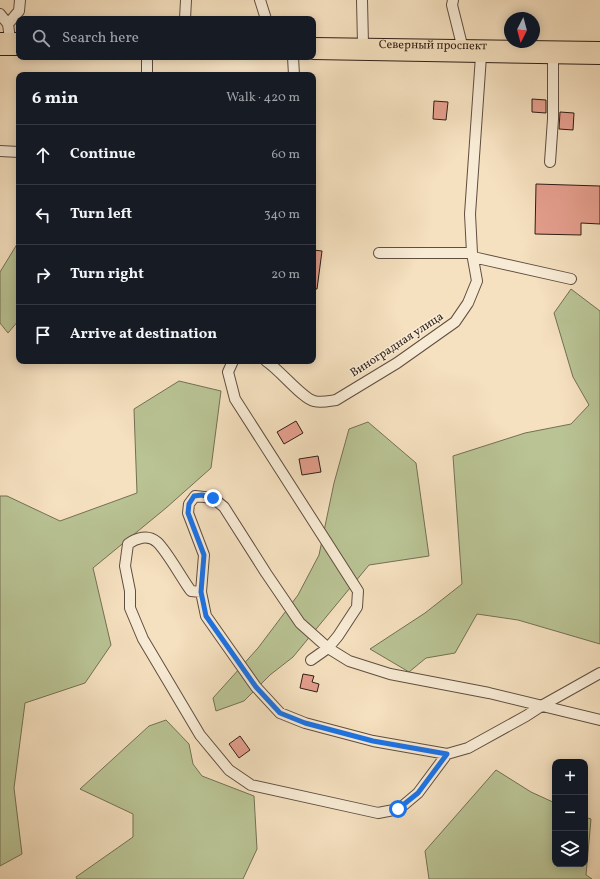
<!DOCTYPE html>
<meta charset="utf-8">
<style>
:root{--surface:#171b24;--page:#242831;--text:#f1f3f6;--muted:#9ea1a6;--line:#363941}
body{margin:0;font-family:Vollkorn,serif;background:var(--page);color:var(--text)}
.controls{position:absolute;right:12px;bottom:12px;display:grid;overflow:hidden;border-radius:8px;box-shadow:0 2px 10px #0003}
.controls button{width:36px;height:36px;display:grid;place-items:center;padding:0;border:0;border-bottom:1px solid var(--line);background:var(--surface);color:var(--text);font:20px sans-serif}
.compass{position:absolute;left:504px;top:12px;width:36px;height:36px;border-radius:50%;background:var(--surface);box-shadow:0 2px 10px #0003;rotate:186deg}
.stop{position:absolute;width:12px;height:12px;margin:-9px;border:3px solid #1a73e8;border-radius:50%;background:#fff}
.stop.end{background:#1a73e8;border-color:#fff;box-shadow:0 1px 4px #0008}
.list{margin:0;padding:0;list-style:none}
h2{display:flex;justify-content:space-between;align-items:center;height:52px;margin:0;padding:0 16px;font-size:17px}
h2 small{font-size:13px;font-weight:400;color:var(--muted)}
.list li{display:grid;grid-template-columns:26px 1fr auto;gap:12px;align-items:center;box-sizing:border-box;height:60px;padding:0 16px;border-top:1px solid var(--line)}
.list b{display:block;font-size:15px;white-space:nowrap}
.list em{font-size:13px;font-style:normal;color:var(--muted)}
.icon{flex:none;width:22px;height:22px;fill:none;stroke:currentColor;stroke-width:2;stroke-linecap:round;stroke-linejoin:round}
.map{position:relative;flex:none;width:600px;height:879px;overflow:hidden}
.search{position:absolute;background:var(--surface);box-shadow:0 2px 10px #0003;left:16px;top:16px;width:300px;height:44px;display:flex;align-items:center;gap:10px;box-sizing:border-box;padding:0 14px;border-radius:8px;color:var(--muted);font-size:15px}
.panel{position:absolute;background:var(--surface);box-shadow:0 2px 10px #0003;left:16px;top:72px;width:300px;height:292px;border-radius:8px}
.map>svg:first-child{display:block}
.green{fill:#b9c394;stroke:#747054}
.building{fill:#e59f8e;stroke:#2e1e15}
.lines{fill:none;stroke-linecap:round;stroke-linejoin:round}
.minor-casing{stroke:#604e40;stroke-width:12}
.major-casing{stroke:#2e1e15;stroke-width:14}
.minor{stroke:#f8ebd5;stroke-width:10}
.major{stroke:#f5e0bf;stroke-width:12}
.route{stroke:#1a73e8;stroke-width:5}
.labels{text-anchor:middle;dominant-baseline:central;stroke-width:3;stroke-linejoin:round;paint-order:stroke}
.street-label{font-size:12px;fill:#2e1e15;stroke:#f8ebd5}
</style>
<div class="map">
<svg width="600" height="879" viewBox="0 0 600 879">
<rect width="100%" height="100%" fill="#f5e0bf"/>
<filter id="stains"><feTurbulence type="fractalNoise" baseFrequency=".005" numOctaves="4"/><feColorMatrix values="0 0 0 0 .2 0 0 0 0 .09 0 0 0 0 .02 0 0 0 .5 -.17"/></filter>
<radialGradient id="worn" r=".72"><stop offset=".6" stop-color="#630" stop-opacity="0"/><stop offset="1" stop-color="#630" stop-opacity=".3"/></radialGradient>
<path class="green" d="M19,241V320L8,333L0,323V272Z
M571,289L600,311V644L518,620L477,614L455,653L426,658L409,672L370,649L425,613L462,584L453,456L525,433L571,424L589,405L573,377L554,313Z
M179,381L221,391L211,468L166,508L93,568L111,645L85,683L25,703L14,788L22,854L0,866V496H7L60,521L137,493L134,409Z
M368,422L416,463L429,556L369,565L293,657L270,675L244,701L216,711L213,698L258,648L298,595L319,555L334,483L349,429Z
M166,720L189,744L193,764L202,776L254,796L257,849L243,879H77L76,877L133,837V814L80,789L149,726Z
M496,770L531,792L555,803V864H585V817L591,819L586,875L592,879H429L425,851Z"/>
<path class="building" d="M532,99L546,100V113L532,112Z
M434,101L448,102L446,120L433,119Z
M560,112L574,113L573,130L559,129Z
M536,184L600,186V224L581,223V235L535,234Z
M313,250L322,251L317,289H313Z
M296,421L303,433L284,444L277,432Z
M318,456L321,472L302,475L299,459Z
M303,674L314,676L312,682L319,684L317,692L300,688Z
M240,736L250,750L239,758L229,744Z"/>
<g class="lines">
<defs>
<path id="minor" d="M260,0L266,19
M362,0L363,44
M453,0L452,5L462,45
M0,14L8,24
M185,19L186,0
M10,39L8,24L19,11L20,0
M147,57V75
M293,57L294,75
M0,151L19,152
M550,162L553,119V57
M379,253H472
M473,257L571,279
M233,361L228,372L235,399L358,591L357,607L338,636L328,648L349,661L390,674L489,693L600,720
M266,361C280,370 303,399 314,401C321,403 329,401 336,400L397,363L455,322L468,303L477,281L472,253L470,214L481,56
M201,592L191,591C182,579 167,551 157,542C148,534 136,538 128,544L125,566L130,591V608L143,639L200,735L229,770L251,785L378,813L399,809L418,793L447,754
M311,660L328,648L300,623L266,573L224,507L213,498L195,496L189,504L188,513L204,555L201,592L206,616L256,687L280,713L305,723L373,741L447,754L468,748L526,716L543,705L600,673"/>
<g id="major">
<path d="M0,39H19"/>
<path id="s1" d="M313,44L600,48"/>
<path d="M0,49H19"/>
<path d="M313,53L600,58"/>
</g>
</defs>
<use href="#minor" class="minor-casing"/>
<use href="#major" class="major-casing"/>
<use href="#minor" class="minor"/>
<use href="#major" class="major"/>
</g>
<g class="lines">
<path class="route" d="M213,498L202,495L194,496L189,504L188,513L204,555L201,592L206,616L256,687L280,713L305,723L373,741L447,754L418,793L398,809"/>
</g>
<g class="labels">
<g class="street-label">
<text stroke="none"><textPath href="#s1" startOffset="120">Северный проспект</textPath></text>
<text transform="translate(397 345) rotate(-33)">Виноградная улица</text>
</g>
</g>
<rect width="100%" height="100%" filter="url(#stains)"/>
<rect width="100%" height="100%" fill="url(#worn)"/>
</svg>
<div class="controls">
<button>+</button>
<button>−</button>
<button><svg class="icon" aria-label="layers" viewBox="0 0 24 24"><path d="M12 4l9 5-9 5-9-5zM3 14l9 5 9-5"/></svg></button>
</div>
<svg class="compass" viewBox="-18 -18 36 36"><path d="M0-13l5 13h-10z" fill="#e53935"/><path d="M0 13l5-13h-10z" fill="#9ea1a6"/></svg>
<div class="stop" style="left:398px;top:809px"></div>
<div class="stop end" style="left:213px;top:498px"></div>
<div class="search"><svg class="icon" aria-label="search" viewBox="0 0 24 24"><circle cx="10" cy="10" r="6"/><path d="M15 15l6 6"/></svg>Search here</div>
<section class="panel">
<h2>6 min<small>Walk · 420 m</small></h2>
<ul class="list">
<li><svg class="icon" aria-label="ahead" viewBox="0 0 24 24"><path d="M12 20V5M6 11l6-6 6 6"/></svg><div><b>Continue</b></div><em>60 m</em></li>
<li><svg class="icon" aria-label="left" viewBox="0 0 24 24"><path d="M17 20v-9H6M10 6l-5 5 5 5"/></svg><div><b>Turn left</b></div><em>340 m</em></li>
<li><svg class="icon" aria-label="right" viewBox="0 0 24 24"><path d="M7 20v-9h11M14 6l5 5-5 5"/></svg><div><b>Turn right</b></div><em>20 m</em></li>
<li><svg class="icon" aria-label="arrive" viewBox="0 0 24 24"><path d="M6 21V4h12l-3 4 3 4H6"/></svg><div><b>Arrive at destination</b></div></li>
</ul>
</section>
</div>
